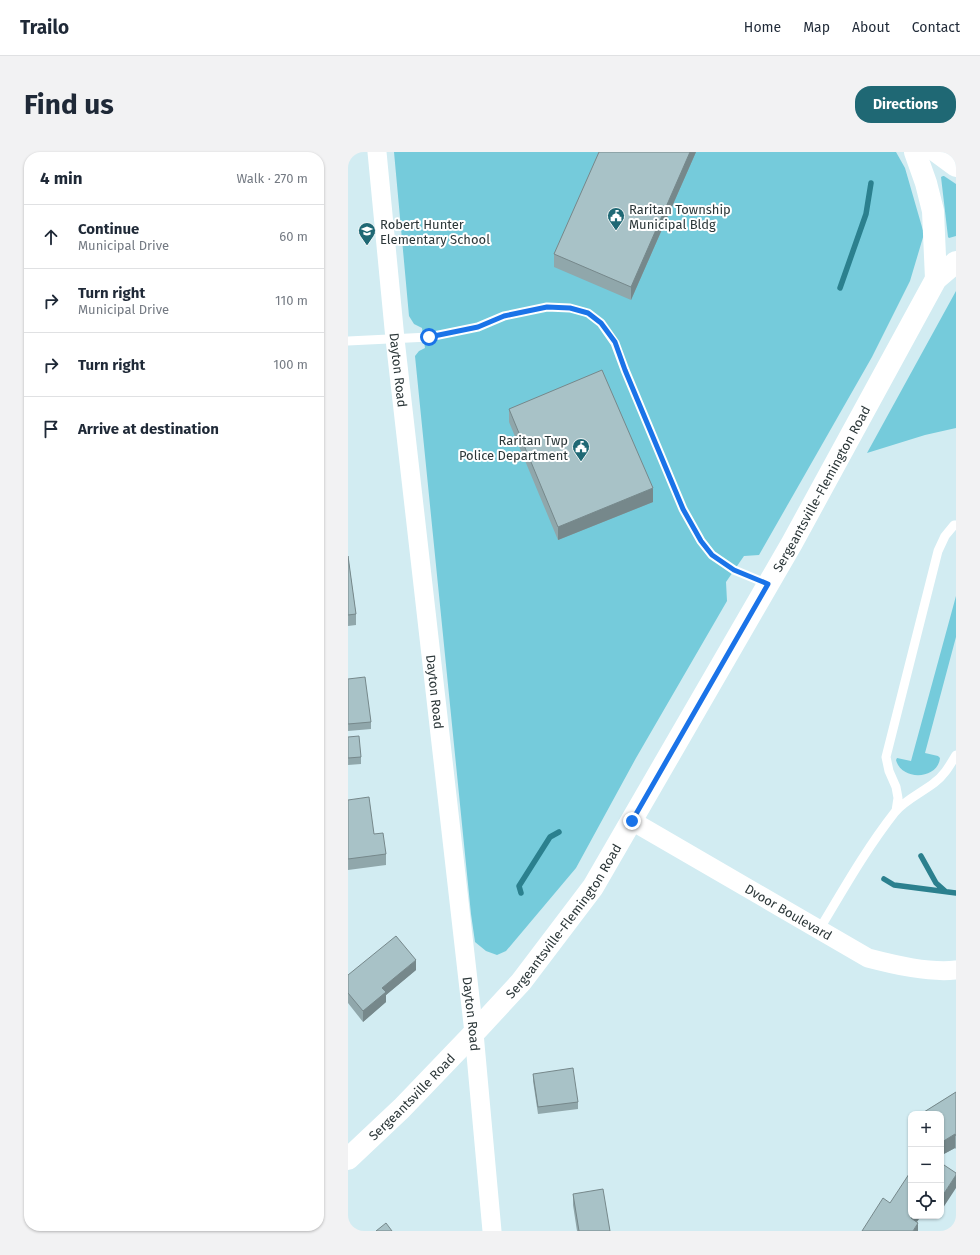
<!DOCTYPE html>
<meta charset="utf-8">
<style>
:root{--surface:#fff;--page:#f2f2f3;--text:#1f2937;--muted:#747a83;--line:#e0e1e3;--accent:#1f6874}
body{margin:0;font-family:"Fira Sans",sans-serif;background:var(--page);color:var(--text)}
.controls{position:absolute;right:12px;bottom:12px;display:grid;overflow:hidden;border-radius:8px;box-shadow:0 1px 3px #0004}
.controls button{width:36px;height:36px;display:grid;place-items:center;padding:0;border:0;border-bottom:1px solid var(--line);background:var(--surface);color:var(--text);font:20px sans-serif}
.stop{position:absolute;width:12px;height:12px;margin:-9px;border:3px solid #1a73e8;border-radius:50%;background:#fff}
.stop.end{background:#1a73e8;border-color:#fff;box-shadow:0 1px 4px #0008}
.list{margin:0;padding:0;list-style:none}
h2{display:flex;justify-content:space-between;align-items:center;height:52px;margin:0;padding:0 16px;font-size:17px}
h2 small{font-size:13px;font-weight:400;color:var(--muted)}
.list li{display:grid;grid-template-columns:26px 1fr auto;gap:12px;align-items:center;box-sizing:border-box;height:64px;padding:0 16px;border-top:1px solid var(--line)}
.list b{display:block;font-size:15px;white-space:nowrap}
.list p{margin:0;font-size:13px;white-space:nowrap;color:var(--muted)}
.list em{font-size:13px;font-style:normal;color:var(--muted)}
.icon{flex:none;width:22px;height:22px;fill:none;stroke:currentColor;stroke-width:2;stroke-linecap:round;stroke-linejoin:round}
.map{position:relative;flex:none;width:608px;height:1079px;overflow:hidden;border-radius:16px}
header{display:flex;align-items:center;gap:24px;box-sizing:border-box;height:56px;padding:0 20px;background:var(--surface);border-bottom:1px solid var(--line)}
header strong{font-size:19px}
nav{display:flex;gap:22px;margin-inline-start:auto;font-size:14px}
.intro{display:flex;align-items:center;justify-content:space-between;box-sizing:border-box;height:96px;padding:0 24px}
h1{margin:0;font-size:28px}
.button{padding:10px 18px;border-radius:16px;background:var(--accent);color:#fff;font-size:14px;font-weight:700}
main{display:flex;gap:24px;padding:0 24px}
aside{flex:1;background:var(--surface);border-radius:16px;box-shadow:0 1px 3px #0004}
.map>svg:first-child{display:block}
.green{fill:#75cbdb}
.lines{fill:none;stroke-linecap:round;stroke-linejoin:round}
.stream{stroke:#2b808e;stroke-width:5.5}
.service{stroke:#fff;stroke-width:9}
.minor{stroke:#fff;stroke-width:19}
.secondary{stroke:#fff;stroke-width:22}
.wall{fill:#90a7ab}
.shaded-wall{fill:#76888b}
.building{fill:#a8c2c7;stroke:#76888b}
.route{stroke:#1a73e8;stroke-width:5}
.labels{text-anchor:middle;dominant-baseline:central;stroke-width:4;stroke-linejoin:round;paint-order:stroke}
.poi-label{font-size:13px;fill:#2c3739;stroke:#fff;text-anchor:start}
.street-label{font-size:13px;fill:#2c3739;stroke:#fff}
</style>
<header>
<strong>Trailo</strong>
<nav><a>Home</a><a>Map</a><a>About</a><a>Contact</a></nav>
</header>
<div class="intro"><h1>Find us</h1><a class="button">Directions</a></div>
<main>
<aside>
<h2>4 min<small>Walk · 270 m</small></h2>
<ul class="list">
<li><svg class="icon" aria-label="ahead" viewBox="0 0 24 24"><path d="M12 20V5M6 11l6-6 6 6"/></svg><div><b>Continue</b><p>Municipal Drive</p></div><em>60 m</em></li>
<li><svg class="icon" aria-label="right" viewBox="0 0 24 24"><path d="M7 20v-9h11M14 6l5 5-5 5"/></svg><div><b>Turn right</b><p>Municipal Drive</p></div><em>110 m</em></li>
<li><svg class="icon" aria-label="right" viewBox="0 0 24 24"><path d="M7 20v-9h11M14 6l5 5-5 5"/></svg><div><b>Turn right</b></div><em>100 m</em></li>
<li><svg class="icon" aria-label="arrive" viewBox="0 0 24 24"><path d="M6 21V4h12l-3 4 3 4H6"/></svg><div><b>Arrive at destination</b></div></li>
</ul>
</aside>
<div class="map">
<svg width="608" height="1079" viewBox="0 0 608 1079">
<rect width="100%" height="100%" fill="#d2ecf2"/>
<path class="green" d="M46,0H548L557,16L576,82L562,129L524,205L411,403L396,404L378,430L379,449L288,606L228,716L158,799L149,803L138,799L127,790L123,762L67,204L71,199L77,196L74,176L66,172L61,164Z
M596,24L608,32V84L601,86L600,85L593,25L595,24Z
M608,139V276L577,283L519,301Z
M608,444V485L577,601L590,604L592,606C590,628 553,629 548,608L549,606L563,609Z"/>
<g class="lines">
<path class="stream" d="M492,136L518,62L523,31
M573,704L588,731L597,739
M536,727L546,733L608,741
M173,741L171,734L202,685L211,680"/>
<path class="service" d="M0,189L81,185L130,175L156,164L199,155L222,156L240,161L253,171L267,191L277,218L335,357L353,389L364,403L386,418L420,432
M548,659L550,646L548,635L541,619L538,605L590,399L597,384L606,373H608
M471,778C495,738 518,697 547,660C557,648 573,641 586,631C596,624 602,613 608,603"/>
<g class="minor">
<path id="s1" d="M29,0L47,187L126,881L144,1079"/>
<path id="s2" d="M284,669L520,806C547,813 581,821 608,818"/>
</g>
<g class="secondary">
<path d="M567,0L578,31L585,59L588,127"/>
<path d="M589,0L608,14"/>
<path id="s3" d="M0,1007L54,956L126,881L173,830L245,735L444,391L588,127L608,110"/>
</g>
</g>
<path class="wall" d="M251,0H348L283,148L206,115V102Z
M161,257L305,350L210,388L161,270Z
M0,404L8,462V473L0,474Z
M0,527L23,570V577L0,579Z
M0,585L13,605V612L0,613Z
M0,648L26,682L38,702V713L0,718Z
M68,818L38,843V850L15,870L0,851V823Z
M185,922L230,950V957L190,962L185,929Z
M608,940V997L607,996L594,1003L593,1001V962H576V960Z
M225,1042L262,1079H229L225,1053Z"/>
<path class="shaded-wall" d="M342,0H348L283,148V135Z
M305,336V350L210,388V375Z
M68,808V818L38,843V850L15,870V859L34,836Z
M607,982V996L594,1003V990Z
M608,1023V1036L593,1059V1046Z
M564,1064H573L563,1079V1066Z
M570,1071V1079H565Z"/>
<path class="building" d="M251,0H342L283,135L206,102Z
M254,218L305,336L210,375L161,257Z
M0,404L8,462L0,463Z
M17,525L23,570L0,572V527Z
M11,584L13,605L0,606V585Z
M21,645L26,682L35,681L38,702L0,707V648Z
M48,784L68,808L34,836L38,840L15,859L0,841V823Z
M225,916L230,950L190,955L185,922Z
M608,940V984L607,982L594,990L593,988V962H577L576,960Z
M593,1011L608,1021V1023L593,1046Z
M563,1019V1064H564L563,1066L570,1071L565,1079H514L535,1046L542,1051Z
M255,1037L262,1079H231L225,1042Z
M38,1071L44,1079H28Z"/>
<g class="lines">
<path class="route" d="M81,185L130,175L156,164L199,155L222,156L240,161L253,171L267,190L277,218L335,357L353,389L364,403L386,418L420,432L284,669"/>
</g>
<defs>
<symbol id="civic-pin" viewBox="-11 -11 22 30"><path d="M0 17L-7.5 6A9.5 9.5 0 1 1 7.5 6Z" fill="#1f6874" stroke="#fff"/><path d="M-.6-6.5H3V-4.5H.6V-3L4-1V1h2V6H-6V1h2V-1L-.6-3ZM-1.2 2.5V6h2.4V2.5Z" fill="#fff"/></symbol>
<symbol id="school-pin" viewBox="-11 -11 22 30"><path d="M0 17L-7.5 6A9.5 9.5 0 1 1 7.5 6Z" fill="#1f6874" stroke="#fff"/><path d="M0-5L7-2L0 1L-7-2ZM-4 1L0 2.5L4 1V4Q0 6-4 4Z" fill="#fff"/></symbol>
</defs>
<g fill-rule="evenodd">
<use href="#civic-pin" x="258" y="54" width="20" height="27"/>
<use href="#school-pin" x="9" y="69" width="20" height="27"/>
<use href="#civic-pin" x="223" y="285" width="20" height="27"/>
</g>
<g class="labels">
<g class="poi-label">
<text x="281" y="57">Raritan Township<tspan x="281" dy="15">Municipal Bldg</tspan></text>
<text x="32" y="72">Robert Hunter<tspan x="32" dy="15">Elementary School</tspan></text>
<text x="220" y="288" text-anchor="end">Raritan Twp<tspan x="220" dy="15">Police Department</tspan></text>
</g>
<g class="street-label">
<text stroke="none"><textPath href="#s1" startOffset="219">Dayton Road</textPath></text>
<text stroke="none"><textPath href="#s3" startOffset="826">Sergeantsville-Flemington Road</textPath></text>
<text stroke="none"><textPath href="#s1" startOffset="543">Dayton Road</textPath></text>
<text stroke="none"><textPath href="#s2" startOffset="181">Dvoor Boulevard</textPath></text>
<text stroke="none"><textPath href="#s3" startOffset="322">Sergeantsville-Flemington Road</textPath></text>
<text stroke="none"><textPath href="#s1" startOffset="867">Dayton Road</textPath></text>
<text stroke="none"><textPath href="#s3" startOffset="89">Sergeantsville Road</textPath></text>
</g>
</g>
</svg>
<div class="controls">
<button>+</button>
<button>−</button>
<button><svg class="icon" aria-label="locate" viewBox="0 0 24 24"><circle cx="12" cy="12" r="6"/><path d="M12 2v4M12 18v4M2 12h4M18 12h4"/></svg></button>
</div>
<div class="stop" style="left:81px;top:185px"></div>
<div class="stop end" style="left:284px;top:669px"></div>
</div>
</main>
